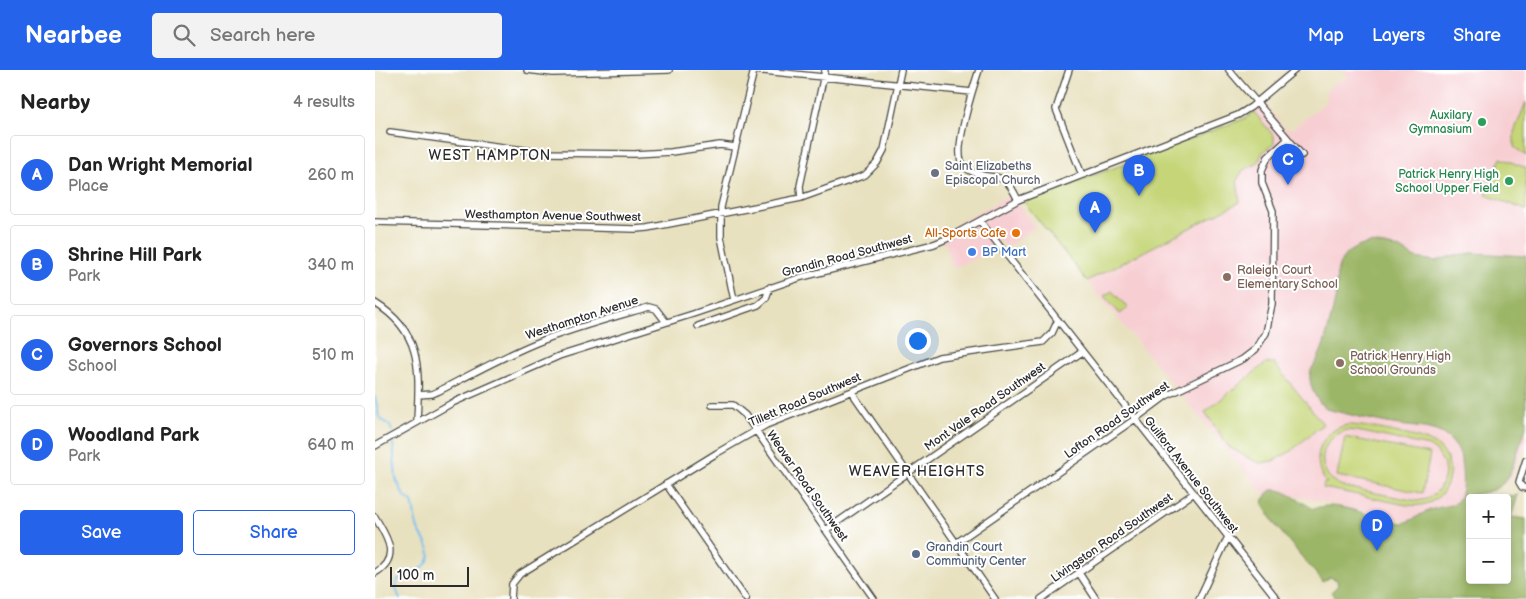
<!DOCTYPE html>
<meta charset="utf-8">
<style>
:root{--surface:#fff;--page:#f2f2f2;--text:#222;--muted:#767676;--line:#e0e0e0;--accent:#2563eb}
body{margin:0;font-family:"Balsamiq Sans",sans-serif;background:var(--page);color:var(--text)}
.controls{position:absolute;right:15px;bottom:15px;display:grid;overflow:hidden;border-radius:5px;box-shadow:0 2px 8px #0003}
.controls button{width:45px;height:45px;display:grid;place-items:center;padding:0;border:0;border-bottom:1px solid var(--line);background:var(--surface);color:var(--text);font:25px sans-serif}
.scale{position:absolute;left:15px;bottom:12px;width:79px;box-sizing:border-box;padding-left:5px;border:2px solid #2b2b2b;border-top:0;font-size:14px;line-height:18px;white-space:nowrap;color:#2b2b2b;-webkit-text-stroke:4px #fff;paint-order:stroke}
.you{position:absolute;left:542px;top:270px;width:18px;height:18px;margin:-12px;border:4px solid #fff;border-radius:50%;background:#1a73e8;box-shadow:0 0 0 8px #1a73e833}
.badge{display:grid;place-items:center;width:32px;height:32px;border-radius:50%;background:var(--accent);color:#fff;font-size:16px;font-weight:700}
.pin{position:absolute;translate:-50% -41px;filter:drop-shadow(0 1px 2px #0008)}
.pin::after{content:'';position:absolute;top:26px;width:18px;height:15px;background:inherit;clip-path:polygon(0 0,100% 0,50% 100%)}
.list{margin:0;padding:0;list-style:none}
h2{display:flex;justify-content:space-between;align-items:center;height:65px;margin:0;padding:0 20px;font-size:21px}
h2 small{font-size:16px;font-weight:400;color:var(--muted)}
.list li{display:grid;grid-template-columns:32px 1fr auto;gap:15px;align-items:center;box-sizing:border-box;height:80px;margin:0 10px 10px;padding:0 10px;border:1px solid var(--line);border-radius:5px}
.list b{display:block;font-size:19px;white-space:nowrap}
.list p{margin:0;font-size:16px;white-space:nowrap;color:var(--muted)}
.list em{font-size:16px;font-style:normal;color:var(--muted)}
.actions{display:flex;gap:10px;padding:15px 20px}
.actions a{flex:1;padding:11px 0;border:1px solid var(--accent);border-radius:5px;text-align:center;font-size:18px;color:var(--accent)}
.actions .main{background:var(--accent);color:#fff}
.icon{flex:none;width:28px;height:28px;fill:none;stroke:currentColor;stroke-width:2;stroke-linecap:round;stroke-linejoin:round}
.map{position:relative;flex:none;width:1151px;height:529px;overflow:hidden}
header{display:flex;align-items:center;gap:30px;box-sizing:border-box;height:70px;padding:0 25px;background:var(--accent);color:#fff}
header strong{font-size:24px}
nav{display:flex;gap:28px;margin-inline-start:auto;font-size:18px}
.search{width:350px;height:45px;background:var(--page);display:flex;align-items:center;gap:12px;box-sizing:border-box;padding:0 18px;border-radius:5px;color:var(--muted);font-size:19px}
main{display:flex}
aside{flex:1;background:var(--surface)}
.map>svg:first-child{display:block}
.built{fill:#f7cfd3}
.green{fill:#c5d577;stroke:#788051;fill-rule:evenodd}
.forest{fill:#9cb668;stroke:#64704a}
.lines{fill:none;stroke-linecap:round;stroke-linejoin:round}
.stream{stroke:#77bfef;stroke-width:2}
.minor-casing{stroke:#474641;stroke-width:8}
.minor{stroke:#fff;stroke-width:5.5}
.leisure-dot{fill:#2e9e5b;stroke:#fff;stroke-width:2}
.worship-dot{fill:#6b7280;stroke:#fff;stroke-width:2}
.food-dot{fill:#e8710a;stroke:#fff;stroke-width:2}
.shop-dot{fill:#3f7fe0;stroke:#fff;stroke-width:2}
.education-dot{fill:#8d6e63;stroke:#fff;stroke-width:2}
.service-dot{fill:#5c6f8a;stroke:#fff;stroke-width:2}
.labels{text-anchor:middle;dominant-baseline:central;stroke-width:4;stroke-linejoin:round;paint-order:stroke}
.leisure-label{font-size:12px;fill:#27864d;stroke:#fff;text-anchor:end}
.worship-label{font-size:12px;fill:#5b616d;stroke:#fff;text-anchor:start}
.street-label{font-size:12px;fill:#2b2b2b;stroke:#fff}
.food-label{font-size:12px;fill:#c56008;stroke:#fff;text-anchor:end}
.shop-label{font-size:12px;fill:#366cbe;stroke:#fff;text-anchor:start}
.education-label{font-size:12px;fill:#785e54;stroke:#fff;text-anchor:start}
.service-label{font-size:12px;fill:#4e5e75;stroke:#fff;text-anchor:start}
.neighbourhood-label{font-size:14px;letter-spacing:1px;fill:#2b2b2b;stroke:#fff}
</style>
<header>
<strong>Nearbee</strong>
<div class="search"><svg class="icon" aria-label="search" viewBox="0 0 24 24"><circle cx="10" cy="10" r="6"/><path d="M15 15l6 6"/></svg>Search here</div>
<nav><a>Map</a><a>Layers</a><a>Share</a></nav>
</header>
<main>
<aside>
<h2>Nearby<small>4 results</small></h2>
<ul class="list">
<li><span class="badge">A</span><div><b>Dan Wright Memorial</b><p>Place</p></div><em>260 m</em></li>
<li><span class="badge">B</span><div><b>Shrine Hill Park</b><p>Park</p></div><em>340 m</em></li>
<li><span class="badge">C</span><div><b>Governors School</b><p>School</p></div><em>510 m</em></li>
<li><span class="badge">D</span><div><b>Woodland Park</b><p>Park</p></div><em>640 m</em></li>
</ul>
<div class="actions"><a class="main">Save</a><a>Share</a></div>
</aside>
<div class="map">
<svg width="1151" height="529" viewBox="0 0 1151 529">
<rect width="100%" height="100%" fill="#fff"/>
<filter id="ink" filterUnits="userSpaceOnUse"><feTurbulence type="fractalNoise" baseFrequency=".02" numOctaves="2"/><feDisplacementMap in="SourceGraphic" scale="10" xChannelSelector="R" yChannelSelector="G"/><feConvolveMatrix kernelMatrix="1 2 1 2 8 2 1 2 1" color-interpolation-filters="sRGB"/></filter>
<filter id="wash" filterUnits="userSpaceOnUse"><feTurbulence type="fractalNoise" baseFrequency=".0096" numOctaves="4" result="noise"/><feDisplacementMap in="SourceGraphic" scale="20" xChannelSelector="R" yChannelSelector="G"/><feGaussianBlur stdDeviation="1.12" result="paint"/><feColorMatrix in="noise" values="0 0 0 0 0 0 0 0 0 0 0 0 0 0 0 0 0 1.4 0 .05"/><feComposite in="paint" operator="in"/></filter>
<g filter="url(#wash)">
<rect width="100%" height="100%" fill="#e8e1bf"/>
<path class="built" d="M968,0H1151V374L1134,413L1095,428L1041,453L916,425H889L712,211L865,132L862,110L868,100L882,94L888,82L890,56L879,42L890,33L909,58L917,59L952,31L951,22L957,15L973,7Z
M636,124L660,157L632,177L626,171L601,189L578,198L566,163Z"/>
<path class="green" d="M1151,32V86L1139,77V62Z
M879,42L899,66V74L888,82L882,94L868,100L862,110L865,132L712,211L649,132L871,48Z
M1126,88L1151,98V140L1111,125Z
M737,221L753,238L745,244L729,226Z
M891,293H899L948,354L915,382L898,391L885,393L877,390L854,377L830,342Z
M972,355C986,354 1050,367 1061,375C1085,392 1075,431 1046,435C1035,437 1023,433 1012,431C991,427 970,422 948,418L949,413H952C934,392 944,361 972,355ZM972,360L982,361L1054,376L1062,382L1068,392L1070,402L1069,409L1064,419L1059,424L1052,429L1042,431L970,417C939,407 941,369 972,360Z
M970,367L1055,384L1047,423L962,406Z"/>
<path class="forest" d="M995,173L1010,175L1026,179L1040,188L1060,191L1080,185L1098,183L1151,186V358L1135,404C1125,421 1115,421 1097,425L1094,431L1095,510H1132V428H1118L1143,425L1136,447L1151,449V529H962L956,522L963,516L962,510L955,507L948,512L901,456L888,435C892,402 924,432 939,439C960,429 994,447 1016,451C1020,451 1024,453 1028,453C1036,452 1049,441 1058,439C1065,437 1075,436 1080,433C1091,426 1087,400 1086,389C1084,378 1076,369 1066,363C1051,356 1033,357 1018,354C995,350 973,344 951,339C943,332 936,321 935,309C934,300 939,296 943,288C947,280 950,271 952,263C955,250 959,238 961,225C963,212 959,200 968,188C974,179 985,176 995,173Z"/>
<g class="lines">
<path class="stream" d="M0,327L4,347L15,356L17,361
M18,373L21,409L29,426L37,432C40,440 39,450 43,459C48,471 62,482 50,495C43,504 30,502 22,511L21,519L25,529"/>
</g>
</g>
<g filter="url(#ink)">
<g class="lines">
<defs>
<path id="minor" d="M152,0L178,3L294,0
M378,0L597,22
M604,0C598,18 580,75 586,91C589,97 594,101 600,103C627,112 628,99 643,130
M694,0L681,39L707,105
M854,0L927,85
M15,62L172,83L259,84L296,82L345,75L360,77
M426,128L425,116L450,0
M605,151L902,529
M0,152L261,159L273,158L426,128L490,105L502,93L509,80L526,0
M359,230L346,167V137L379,0
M0,233C49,263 44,302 42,352
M323,256L383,235L391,228L395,217
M478,321L480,327L620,529
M43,325L57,324L64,321C96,304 127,287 161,273C198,258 236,248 274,237L281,239L291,252
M337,335H358L370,345L499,529
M0,376L77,333L184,286L318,244L427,207L559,174L571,169L643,130L863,45L876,37L920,0
M1151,390L1144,412L1147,417L1151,418
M291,414L371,529
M0,447C11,466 27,487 0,503
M451,460L707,282
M581,473L760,349L791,326L868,289L881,279L891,263L897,234L898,141L887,113V100L893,87L913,69
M704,503L721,529
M136,529L137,514L145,504L342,383L391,355L564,287L668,272L677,263L683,250
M666,529L819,423
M824,529L853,467"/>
</defs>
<use href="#minor" class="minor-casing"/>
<use href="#minor" class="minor"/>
</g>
</g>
<g class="leisure-dot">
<circle cx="1107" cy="52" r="5"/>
<circle cx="1134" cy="111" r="5"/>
</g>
<circle class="worship-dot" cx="560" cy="103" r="5"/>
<circle class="food-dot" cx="641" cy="163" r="5"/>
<circle class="shop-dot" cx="597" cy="182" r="5"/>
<g class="education-dot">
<circle cx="852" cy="207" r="5"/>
<circle cx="965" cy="293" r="5"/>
</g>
<circle class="service-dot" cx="541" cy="484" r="5"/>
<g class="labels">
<g class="leisure-label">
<text x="1097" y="45">Auxilary<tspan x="1097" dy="14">Gymnasium</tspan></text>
<text x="1124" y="104">Patrick Henry High<tspan x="1124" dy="14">School Upper Field</tspan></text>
</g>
<g class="worship-label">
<text x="570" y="96">Saint Elizabeths<tspan x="570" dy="14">Episcopal Church</tspan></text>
</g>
<g class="street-label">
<text transform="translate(178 146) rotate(1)">Westhampton Avenue Southwest</text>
<text transform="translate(472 186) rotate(-15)">Grandin Road Southwest</text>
<text transform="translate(207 248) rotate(-18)">Westhampton Avenue</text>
<text transform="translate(430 330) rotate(-23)">Tillett Road Southwest</text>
<text transform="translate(610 337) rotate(-35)">Mont Vale Road Southwest</text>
<text transform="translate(742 350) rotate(-35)">Lofton Road Southwest</text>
<text transform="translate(816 405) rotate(52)">Guilford Avenue Southwest</text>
<text transform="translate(432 416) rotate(55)">Weaver Road Southwest</text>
<text transform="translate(737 468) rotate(-35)">Livingston Road Southwest</text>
</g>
<g class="food-label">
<text x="631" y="163">All-Sports Cafe</text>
</g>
<g class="shop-label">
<text x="607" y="182">BP Mart</text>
</g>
<g class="education-label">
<text x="862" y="200">Raleigh Court<tspan x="862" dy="14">Elementary School</tspan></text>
<text x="975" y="286">Patrick Henry High<tspan x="975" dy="14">School Grounds</tspan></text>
</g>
<g class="service-label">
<text x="551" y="477">Grandin Court<tspan x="551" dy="14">Community Center</tspan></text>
</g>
<g class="neighbourhood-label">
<text x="115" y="85">WEST HAMPTON</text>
<text x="542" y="401">WEAVER HEIGHTS</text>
</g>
</g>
</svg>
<div class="controls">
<button>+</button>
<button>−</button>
</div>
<div class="scale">100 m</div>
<div class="you"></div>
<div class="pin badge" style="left:720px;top:163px">A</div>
<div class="pin badge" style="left:764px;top:126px">B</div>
<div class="pin badge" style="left:913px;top:115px">C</div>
<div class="pin badge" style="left:1002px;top:481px">D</div>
</div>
</main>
